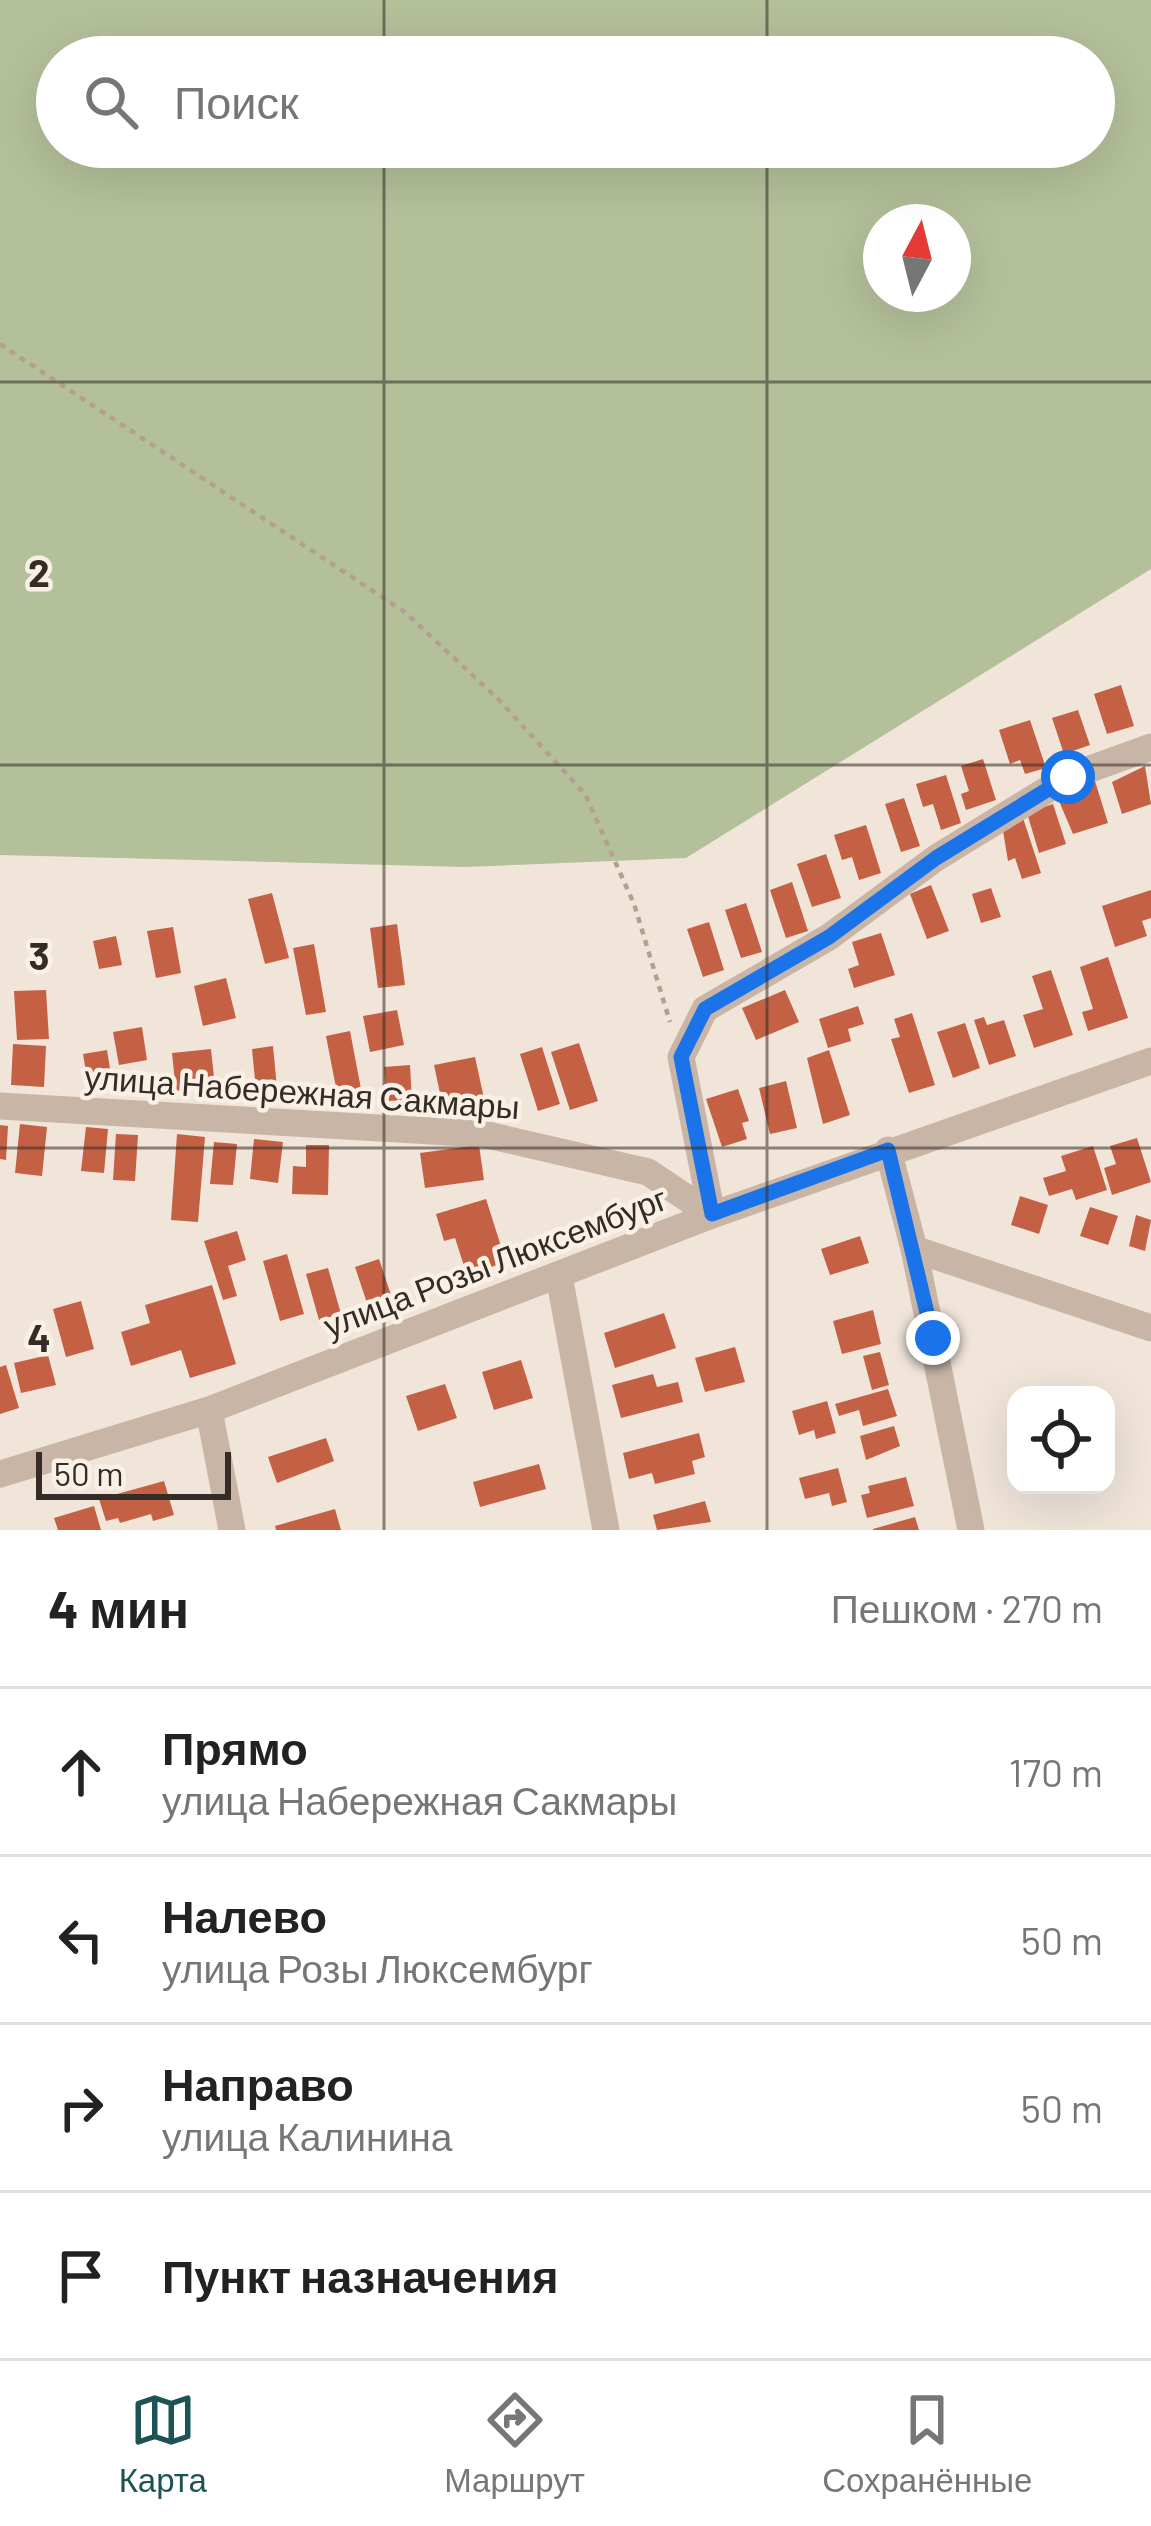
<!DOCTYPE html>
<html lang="ru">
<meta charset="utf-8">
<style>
:root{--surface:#fff;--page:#f6f6f6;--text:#222;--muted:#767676;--line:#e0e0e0;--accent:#1d5355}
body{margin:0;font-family:Barlow,sans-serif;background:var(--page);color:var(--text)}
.controls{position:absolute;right:36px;bottom:36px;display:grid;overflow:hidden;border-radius:24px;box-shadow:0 12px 48px #0002}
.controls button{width:108px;height:108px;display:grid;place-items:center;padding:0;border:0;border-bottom:3px solid var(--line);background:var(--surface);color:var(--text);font:60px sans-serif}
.compass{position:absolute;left:863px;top:204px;width:108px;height:108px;border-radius:50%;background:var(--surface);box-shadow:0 12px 48px #0002;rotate:7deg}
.scale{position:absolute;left:36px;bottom:30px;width:195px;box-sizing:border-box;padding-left:12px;border:6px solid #352b27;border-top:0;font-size:33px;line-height:42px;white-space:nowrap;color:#352b27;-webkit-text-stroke:9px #f9f0e6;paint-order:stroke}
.stop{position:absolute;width:36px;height:36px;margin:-27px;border:9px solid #1a73e8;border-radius:50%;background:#fff}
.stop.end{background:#1a73e8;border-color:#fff;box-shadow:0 3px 12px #0008}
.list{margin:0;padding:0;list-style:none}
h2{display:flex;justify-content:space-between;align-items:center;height:156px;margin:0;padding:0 48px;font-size:51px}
h2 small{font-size:39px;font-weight:400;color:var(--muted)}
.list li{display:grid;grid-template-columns:78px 1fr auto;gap:36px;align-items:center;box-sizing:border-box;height:168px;padding:0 48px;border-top:3px solid var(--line)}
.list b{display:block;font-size:45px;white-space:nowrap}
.list p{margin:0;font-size:39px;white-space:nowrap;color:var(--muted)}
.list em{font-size:39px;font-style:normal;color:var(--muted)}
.icon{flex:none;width:66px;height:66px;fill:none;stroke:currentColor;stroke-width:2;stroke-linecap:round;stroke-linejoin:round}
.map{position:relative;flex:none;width:1151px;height:1530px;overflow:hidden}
.search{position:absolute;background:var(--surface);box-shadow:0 12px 48px #0002;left:36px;right:36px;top:36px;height:132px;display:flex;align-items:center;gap:30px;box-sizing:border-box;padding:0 42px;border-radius:66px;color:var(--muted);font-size:45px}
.sheet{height:828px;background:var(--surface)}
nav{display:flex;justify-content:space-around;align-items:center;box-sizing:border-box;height:168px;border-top:3px solid var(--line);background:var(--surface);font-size:33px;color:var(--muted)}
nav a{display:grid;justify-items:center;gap:6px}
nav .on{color:var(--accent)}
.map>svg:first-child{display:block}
.green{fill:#b4c09a;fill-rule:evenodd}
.building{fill:#c46044}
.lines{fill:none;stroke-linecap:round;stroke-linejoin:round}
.path{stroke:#b49f90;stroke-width:4.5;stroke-dasharray:6 6;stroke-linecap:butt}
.minor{stroke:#c9b5a6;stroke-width:27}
.route{stroke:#1a73e8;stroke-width:15}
.grid{fill:none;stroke:#352b27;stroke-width:3;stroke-opacity:0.55}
.labels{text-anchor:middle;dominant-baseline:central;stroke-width:9;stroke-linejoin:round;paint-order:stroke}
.street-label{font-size:33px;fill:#352b27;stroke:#f9f0e6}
.grid-label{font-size:39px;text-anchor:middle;font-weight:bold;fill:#352b27;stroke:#f9f0e6;stroke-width:9;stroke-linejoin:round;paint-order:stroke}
</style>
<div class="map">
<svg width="1151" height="1530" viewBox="0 0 1151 1530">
<rect width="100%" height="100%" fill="#f1e5da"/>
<path class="green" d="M0,0H1151V569L686,858L464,867L0,855ZM57,57H1094V147H57ZM881,222H953V294H881Z"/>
<path class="building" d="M1121,685L1134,726L1107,734L1094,694Z
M1078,710L1090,745L1064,754L1052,718Z
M1030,720L1046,768L1025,774L1020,760L1010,764L999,730Z
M983,759L996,800L966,810L961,794L969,791L961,766Z
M1145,766L1151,804L1122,814L1112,782Z
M946,775L961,823L941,830L933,804L923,807L916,784Z
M1095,781L1108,823L1073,834L1056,794Z
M904,798L920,846L901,852L885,804Z
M1053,804L1066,844L1039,853L1027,813Z
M1023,818L1041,873L1022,879L1015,858L1008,861L1002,825Z
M866,825L881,873L859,880L852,857L842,860L834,835Z
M826,854L841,898L812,907L797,864Z
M792,882L808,931L786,938L770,890Z
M931,885L949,931L927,939L910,894Z
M991,888L1001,917L981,923L972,894Z
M1151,890V918L1142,921L1147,936L1115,947L1102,906Z
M272,893L289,958L265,964L248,899Z
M746,903L762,952L741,958L725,910Z
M709,922L724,970L703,977L687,929Z
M397,924L405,985L378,988L370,928Z
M173,927L181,973L156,978L147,931Z
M881,933L895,975L854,988L848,969L859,965L852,942Z
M116,936L122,965L99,969L93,941Z
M314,944L326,1012L306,1015L293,948Z
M1108,957L1128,1018L1088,1031L1082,1012L1093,1009L1080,967Z
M1051,970L1073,1035L1034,1048L1023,1015L1043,1009L1032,976Z
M226,978L236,1018L203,1026L194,986Z
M46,990L49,1039L17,1040L14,991Z
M785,990L799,1022L756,1040L742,1008Z
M858,1006L864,1024L848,1029L851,1041L828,1048L819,1019Z
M397,1010L404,1045L370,1052L363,1016Z
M912,1013L935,1085L909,1093L891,1039L900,1037L894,1019Z
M984,1017L987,1025L1004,1020L1016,1056L989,1065L974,1020Z
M965,1023L980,1068L953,1078L937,1032Z
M142,1027L147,1060L119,1065L113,1032Z
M350,1031L361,1089L337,1093L326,1036Z
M579,1043L598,1101L570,1110L551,1052Z
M13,1044L46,1046L44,1087L11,1085Z
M273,1046L277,1088L256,1090L252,1049Z
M542,1047L560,1104L538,1111L520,1054Z
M211,1049L215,1087L176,1091L172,1053Z
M107,1050L113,1087L89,1091L83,1054Z
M829,1050L850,1115L823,1124L807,1058Z
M475,1057L485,1103L444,1112L434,1065Z
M410,1065L412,1100L386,1101L384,1067Z
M786,1081L797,1128L770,1134L759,1088Z
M738,1089L749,1121L742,1123L747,1139L722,1147L706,1099Z
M20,1124L47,1127L42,1176L15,1173Z
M0,1125L8,1126L6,1160L0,1159Z
M86,1127L108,1129L104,1173L81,1171Z
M116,1134L138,1135L135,1181L113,1180Z
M177,1134L205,1137L198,1222L171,1220Z
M1137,1138L1151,1182L1112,1195L1104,1168L1116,1164L1110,1146Z
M254,1139L283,1142L278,1183L250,1179Z
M214,1142L237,1144L233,1185L210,1184Z
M306,1145H329L328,1195L292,1194L293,1166L306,1167Z
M479,1145L484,1180L425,1188L420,1153Z
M1093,1146L1107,1190L1076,1200L1072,1189L1049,1196L1043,1178L1066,1171L1061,1156Z
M1020,1196L1048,1205L1039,1234L1011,1225Z
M486,1199L506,1262L467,1275L455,1238L444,1241L436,1214Z
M1090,1207L1118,1216L1108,1245L1080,1236Z
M1136,1215L1151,1220L1145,1251L1129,1246Z
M237,1231L246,1260L228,1266L237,1296L223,1300L204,1241Z
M860,1236L869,1263L830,1275L821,1249Z
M287,1254L304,1314L280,1321L263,1261Z
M379,1259L392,1298L368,1306L355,1267Z
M328,1268L341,1314L319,1320L306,1274Z
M212,1285L236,1364L190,1378L181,1350L131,1366L121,1332L150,1323L145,1305Z
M81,1301L94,1349L66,1357L53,1309Z
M873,1310L881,1344L842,1354L833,1321Z
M664,1313L676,1348L615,1368L604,1333Z
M735,1347L745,1382L705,1392L695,1358Z
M880,1352L889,1385L872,1390L863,1356Z
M48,1355L56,1385L21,1393L14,1363Z
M521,1360L533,1398L494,1410L482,1372Z
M6,1365L19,1408L0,1414V1367Z
M653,1374L657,1387L678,1382L683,1402L621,1418L612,1385Z
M445,1384L457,1418L418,1431L406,1396Z
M888,1389L897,1416L863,1426L859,1410L839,1416L835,1404Z
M827,1401L836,1433L816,1439L814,1430L799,1435L792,1411Z
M894,1426L900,1446L866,1460L860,1436Z
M699,1433L705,1457L692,1461L695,1474L655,1484L652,1473L629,1479L623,1453Z
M326,1438L334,1461L277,1483L268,1457Z
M539,1464L546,1489L480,1507L473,1482Z
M838,1468L847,1502L832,1506L829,1493L805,1499L799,1478Z
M906,1477L914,1506L867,1518L861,1495L870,1493L868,1486Z
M164,1481L174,1515L153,1521L151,1514L120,1523L118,1518L106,1521L99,1499Z
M705,1501L711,1522L657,1530L653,1515Z
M94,1506L101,1530H58L54,1518Z
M335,1509L341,1530H276L275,1526Z
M915,1517L919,1530H873V1529Z"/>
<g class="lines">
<path class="path" d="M0,344L406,613L499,700L585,794L634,904L670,1022"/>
<path class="minor" d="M0,1106L483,1134L648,1172L712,1215
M888,1150L914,1249L971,1530
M712,1215L681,1057L705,1009L829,937L936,858L1068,777L1151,747
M914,1249L1151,1328
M559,1276L606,1530
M209,1410L232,1530
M0,1474L209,1410L712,1215L1151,1061"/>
</g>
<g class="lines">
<path class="route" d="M933,1338L888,1150L712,1214L681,1057L705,1009L829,937L936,858L1068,777"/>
</g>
<path class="grid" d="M384,0V57M767,0V57M384,147V1530M767,147V1530M0,382H1151M0,765H1151M0,1148H1151"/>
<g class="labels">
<g class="street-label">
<text transform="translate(302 1091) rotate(4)">улица Набережная Сакмары</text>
<text transform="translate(495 1261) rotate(-21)">улица Розы Люксембург</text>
</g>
</g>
<g class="grid-label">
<text x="39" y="587">2</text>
<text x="39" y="970">3</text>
<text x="39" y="1352">4</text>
</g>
</svg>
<div class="controls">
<button><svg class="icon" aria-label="locate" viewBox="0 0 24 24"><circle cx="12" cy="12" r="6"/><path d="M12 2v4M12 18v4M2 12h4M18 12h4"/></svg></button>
</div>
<svg class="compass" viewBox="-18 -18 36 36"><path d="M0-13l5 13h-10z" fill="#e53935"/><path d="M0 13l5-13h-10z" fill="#767676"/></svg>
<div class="scale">50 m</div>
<div class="stop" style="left:1068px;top:777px"></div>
<div class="stop end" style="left:933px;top:1338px"></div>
<div class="search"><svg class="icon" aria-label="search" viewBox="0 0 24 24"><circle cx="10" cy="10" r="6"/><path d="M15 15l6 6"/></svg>Поиск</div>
</div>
<section class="sheet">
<h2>4 мин<small>Пешком · 270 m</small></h2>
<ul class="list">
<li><svg class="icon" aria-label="ahead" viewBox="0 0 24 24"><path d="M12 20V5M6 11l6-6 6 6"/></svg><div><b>Прямо</b><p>улица Набережная Сакмары</p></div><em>170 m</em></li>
<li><svg class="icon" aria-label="left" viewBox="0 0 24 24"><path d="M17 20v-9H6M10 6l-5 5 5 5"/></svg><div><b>Налево</b><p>улица Розы Люксембург</p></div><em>50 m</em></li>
<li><svg class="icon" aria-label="right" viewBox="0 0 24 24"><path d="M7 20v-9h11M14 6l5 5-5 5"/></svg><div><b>Направо</b><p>улица Калинина</p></div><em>50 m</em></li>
<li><svg class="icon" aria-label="arrive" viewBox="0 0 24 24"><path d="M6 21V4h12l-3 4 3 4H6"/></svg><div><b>Пункт назначения</b></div></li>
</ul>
</section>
<nav>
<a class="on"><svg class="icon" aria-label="map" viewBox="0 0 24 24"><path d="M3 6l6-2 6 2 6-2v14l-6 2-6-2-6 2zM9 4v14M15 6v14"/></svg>Карта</a>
<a><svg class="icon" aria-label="directions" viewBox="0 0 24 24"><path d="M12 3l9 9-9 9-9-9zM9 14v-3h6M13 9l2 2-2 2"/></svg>Маршрут</a>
<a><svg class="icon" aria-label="saved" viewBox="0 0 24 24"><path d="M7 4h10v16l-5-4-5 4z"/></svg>Сохранённые</a>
</nav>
